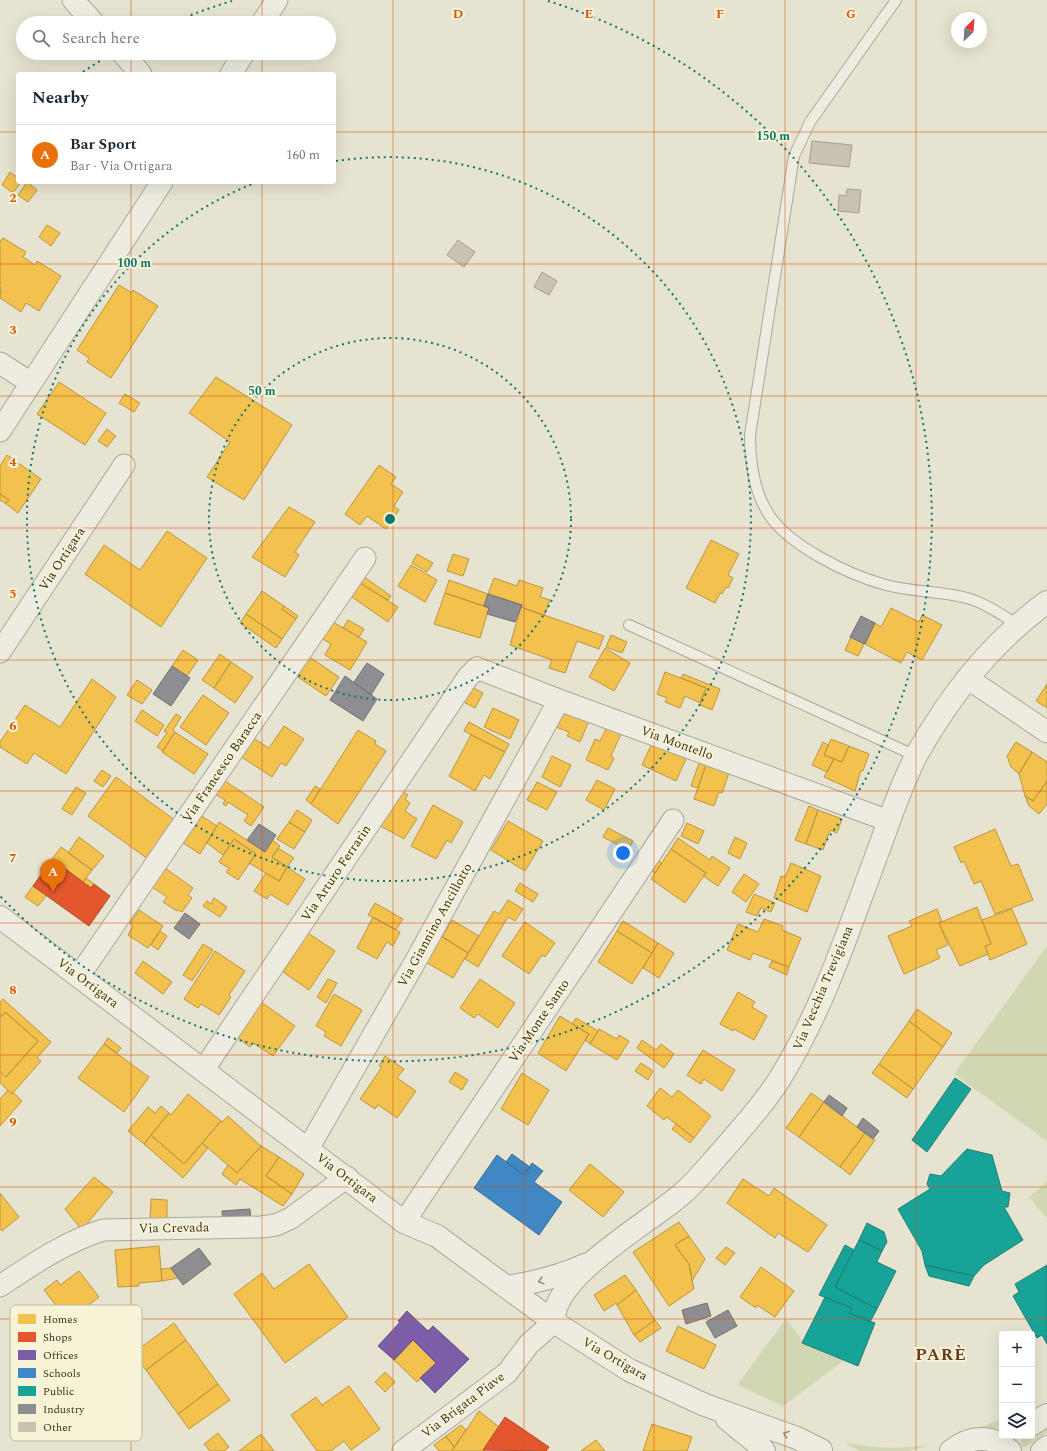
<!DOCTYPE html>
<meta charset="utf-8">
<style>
:root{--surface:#fff;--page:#f2f2f3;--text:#1f2937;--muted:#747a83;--line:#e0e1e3;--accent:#77705d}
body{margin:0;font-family:Spectral,serif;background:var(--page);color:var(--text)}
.controls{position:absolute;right:12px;bottom:12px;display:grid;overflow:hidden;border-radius:4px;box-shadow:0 4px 16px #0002}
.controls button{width:36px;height:36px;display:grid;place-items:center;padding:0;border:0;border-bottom:1px solid var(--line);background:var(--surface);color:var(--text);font:20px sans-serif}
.compass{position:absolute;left:951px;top:12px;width:36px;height:36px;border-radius:50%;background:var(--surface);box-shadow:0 4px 16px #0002;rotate:25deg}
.you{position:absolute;left:623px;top:853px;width:14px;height:14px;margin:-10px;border:3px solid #fff;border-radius:50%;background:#1a73e8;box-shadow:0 0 0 6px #1a73e833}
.badge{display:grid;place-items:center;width:26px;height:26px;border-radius:50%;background:var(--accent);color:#fff;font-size:13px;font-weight:700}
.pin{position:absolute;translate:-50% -33px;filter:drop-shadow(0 1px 2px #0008)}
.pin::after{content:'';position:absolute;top:21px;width:14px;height:12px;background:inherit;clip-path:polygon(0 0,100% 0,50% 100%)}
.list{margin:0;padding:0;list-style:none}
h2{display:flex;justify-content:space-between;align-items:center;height:52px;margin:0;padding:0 16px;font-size:17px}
h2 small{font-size:13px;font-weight:400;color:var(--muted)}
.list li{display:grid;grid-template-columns:26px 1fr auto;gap:12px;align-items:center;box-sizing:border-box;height:60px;padding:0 16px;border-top:1px solid var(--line)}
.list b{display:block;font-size:15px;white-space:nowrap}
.list p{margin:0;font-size:13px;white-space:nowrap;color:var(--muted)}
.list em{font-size:13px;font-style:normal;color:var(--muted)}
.icon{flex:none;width:22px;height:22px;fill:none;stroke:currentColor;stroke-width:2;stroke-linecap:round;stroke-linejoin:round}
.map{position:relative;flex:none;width:1047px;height:1451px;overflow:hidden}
.search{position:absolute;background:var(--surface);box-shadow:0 4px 16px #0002;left:16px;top:16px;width:320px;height:44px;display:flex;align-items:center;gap:10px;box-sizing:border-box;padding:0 14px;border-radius:22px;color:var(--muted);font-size:15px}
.panel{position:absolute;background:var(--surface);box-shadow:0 4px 16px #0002;left:16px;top:72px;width:320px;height:112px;border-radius:4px}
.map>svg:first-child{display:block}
.green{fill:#d1d7b2}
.homes{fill:#f2c14e;stroke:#bb9640}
.shops{fill:#e4572e;stroke:#b14c2a}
.offices{fill:#7b5ea7;stroke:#68517e}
.schools{fill:#3f88c5;stroke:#3e6e93}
.public{fill:#17a398;stroke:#228174}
.industry{fill:#8d8d92;stroke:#747270}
.building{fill:#cac2b1;stroke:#a79f8f}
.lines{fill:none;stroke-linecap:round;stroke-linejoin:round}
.service-casing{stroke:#aca898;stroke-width:12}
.minor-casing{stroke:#aca898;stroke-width:23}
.tertiary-casing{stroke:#aca898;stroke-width:24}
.service{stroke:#eeece1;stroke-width:10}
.minor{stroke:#eeece1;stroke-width:21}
.tertiary{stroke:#eeece1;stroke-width:22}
.oneway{stroke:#948f80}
.grid{fill:none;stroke:#d7550e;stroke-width:1;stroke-opacity:0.55}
.ring{fill:none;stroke:#0f766e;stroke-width:2;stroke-dasharray:2 4}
.labels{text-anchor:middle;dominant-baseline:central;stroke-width:4;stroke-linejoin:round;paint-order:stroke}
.street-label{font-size:13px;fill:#3b321f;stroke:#f6f3d6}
.district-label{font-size:17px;font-weight:bold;letter-spacing:1px;fill:#693a1e;stroke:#f6f3d6}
.key{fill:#f6f3d6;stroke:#beb99f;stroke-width:1}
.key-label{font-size:11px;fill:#3b321f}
.grid-label{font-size:13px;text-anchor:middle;font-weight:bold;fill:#d7550e;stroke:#f6f3d6;stroke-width:4;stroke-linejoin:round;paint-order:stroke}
.centre{fill:#0f766e;stroke:#f6f3d6;stroke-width:2}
.ring-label{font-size:12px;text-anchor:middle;font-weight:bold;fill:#0f766e;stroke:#f6f3d6;stroke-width:4;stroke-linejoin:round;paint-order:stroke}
</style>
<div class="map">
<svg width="1047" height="1451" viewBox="0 0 1047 1451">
<rect width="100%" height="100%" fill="#e6e3d0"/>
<path class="green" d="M1047,946V1141L954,1074Z
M1047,1181V1218L1029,1197Z
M786,1319L803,1341L802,1343L843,1361L783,1406L737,1385Z
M1002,1419V1428L976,1429Z
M1047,1423V1432L1024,1448L1020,1443C1022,1437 1027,1436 1032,1436V1433Z
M843,1442C872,1449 899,1449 929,1445L909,1451H860Z"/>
<path class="homes" d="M10,172L18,178V182H21L13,193L2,185Z
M27,182L37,190L28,202L18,195Z
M47,225L60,233L51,246L39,237Z
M3,238L26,252L23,257L35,265L37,261L61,276L39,311L26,303L21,312L0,298L1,288L0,287V241Z
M119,285L132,293L133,290L158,306L111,378L87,362L89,358L77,350Z
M216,377L292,425L244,500L207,477L230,442L189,413Z
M59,382L106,413L85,445L37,414Z
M125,394L140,403L134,412L119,403Z
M107,429L116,436L107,447L98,441Z
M7,455L41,479L18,513L5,503L9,500L0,494V466Z
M379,465L396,477L391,484L403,492L394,506L399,510L386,529L367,516L360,525L345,514Z
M0,494L9,500L5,503L0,500Z
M289,507L315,522L295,552L299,555L285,577L252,557Z
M167,531L207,558L161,627L85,574L104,545L140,570Z
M711,540L739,554L728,575L733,578L728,588L726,587L722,594L720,593L715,603L686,588Z
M417,554L433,563L427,572L412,563Z
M453,554L469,559L463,576L447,571Z
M411,565L437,580L425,602L398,586Z
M364,577L391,596L388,600L360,583Z
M494,578L517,586L519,580L543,588L540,597L550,600L544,616L521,607L522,605L488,594Z
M449,580L488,594L484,606L445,593Z
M360,583L398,607L388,622L346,593Z
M262,591L284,606L282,609L296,619L282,639L246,614Z
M445,593L489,608L480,638L434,624Z
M284,606L298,616L296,619L282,609Z
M521,607L604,636L599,649L577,641L565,673L549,668L552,660L510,645Z
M891,608L919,622L922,615L942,625L922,660L907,652L901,663L865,644L875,623L881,627Z
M246,614L282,639L276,648L240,623Z
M328,619L367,642L350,670L325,655L331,644L318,636Z
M348,620L364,629L359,637L343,628Z
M611,635L627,642L622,653L606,647Z
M851,637L864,644L858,656L845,650Z
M605,648L630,663L614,691L589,677Z
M183,650L198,660L187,676L172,666Z
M220,654L231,662L214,688L202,680Z
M305,654L339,677L326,696L292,673Z
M231,662L253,677L235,703L214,688Z
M665,672L706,688L700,703L685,696L680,708L665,702L667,698L657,694Z
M683,674L720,689L712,710L700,705L706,688L681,678Z
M92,679L116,697L66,774L34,753L27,764L0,747V742L25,705L60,727Z
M137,680L152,690L142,704L127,695Z
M1047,684V708L1036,701Z
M470,686L483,693L475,708L462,701Z
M203,695L229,713L206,745L180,727Z
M565,705L591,716L580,742L567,736L569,732L556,727Z
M493,708L519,720L510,739L484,727Z
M142,710L164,725L157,736L135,721Z
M176,714L181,717L173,730L175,732L163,751L157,747L167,733L164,731Z
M469,722L509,744L505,752L464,731Z
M284,726L304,739L286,766L281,763L272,777L237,754L250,736L269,748Z
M607,727L621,734L611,756L614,758L608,770L586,760L595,739L600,741Z
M358,730L376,741L375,744L386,751L338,824L311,804Z
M175,732L208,754L194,774L162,752Z
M471,735L505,752L490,779L484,775L475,791L449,776Z
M831,739L849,746L842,762L824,755Z
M823,742L828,745L824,755L834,759L827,772L812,765Z
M1016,742L1032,752L1019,774L1011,767L1007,756Z
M652,743L686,759L676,781L642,765Z
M849,746L869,754L863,771L861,770L855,791L824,777L834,759L842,762Z
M1032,752L1047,762V781L1033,801L1025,796L1019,774Z
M552,756L571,765L560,787L542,777Z
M699,763L706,765L698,788L691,786Z
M706,765L729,773L722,793L719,792L714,806L694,799Z
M102,770L111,776L103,787L94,781Z
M116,777L176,821L148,859L88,816Z
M222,779L264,807L251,826L244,821L248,815L228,802L226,806L223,804L225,800L213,793Z
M597,780L615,789L604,810L586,800Z
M1047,781V804L1039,814L1029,806L1025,796L1033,801Z
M537,782L557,792L547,810L527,800Z
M315,786L320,789L311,804L306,800Z
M76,787L86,793L72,815L62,809Z
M395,787L408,795L405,799L410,803L405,811L417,819L404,839L379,825Z
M433,805L463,822L451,843L447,840L436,859L411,846Z
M809,806L818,810L806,844L795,840Z
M297,810L312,820L305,832L289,822Z
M818,810L842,819L837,833L830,830L823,850L806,844Z
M197,813L217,826L200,854L179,840Z
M508,821L543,841L525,871L491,850Z
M219,822L265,852L272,840L280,846L272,857L287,867L279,881L249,863L256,854L234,839L223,855L207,843Z
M289,822L305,832L294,849L277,839Z
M687,823L704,831L698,844L681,836Z
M608,828L633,841L628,850L603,837Z
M995,829L1011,866L1018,864L1033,900L995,914L981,881L974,884L964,861L961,863L954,847Z
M79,837L104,856L92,870L68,853Z
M735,837L747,843L740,859L728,853Z
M678,838L710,860L712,856L730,868L718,886L703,876L706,873L671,849Z
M234,839L256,854L238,880L226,872L229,868L219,862Z
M61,847L92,870L83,882L52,859Z
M278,848L294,858L287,867L272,857Z
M671,849L706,873L685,903L651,879Z
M654,858L662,863L655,873L647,868Z
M791,863L821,876L807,912L774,898L781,876L785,877Z
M162,866L193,888L188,895L192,898L182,912L178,910L177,911L163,902L167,897L149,885Z
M287,867L305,879L288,905L270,894L267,899L254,891L266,873L279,881Z
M744,874L759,884L746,902L732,892Z
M86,878L94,884L91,888L83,882Z
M520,883L538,894L533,902L515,891Z
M33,886L47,895L38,906L25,897Z
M754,894L775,903L771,912L761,908L757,916L746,912Z
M214,898L227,907L220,917L203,906L207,901L211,904Z
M508,900L523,909L515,921L508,917L478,967L465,959L494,911L499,914Z
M375,903L403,919L396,930L368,915Z
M977,907L991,944L985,946L988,954L960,966L939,923Z
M937,909L942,922L939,923L948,945L936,950L940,958L904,974L888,936L912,926L909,921Z
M1012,909L1027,944L990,960L985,946L991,944L982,920Z
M139,910L163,926L148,948L128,935L133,926L130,923Z
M373,917L400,932L393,946L387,942L377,959L357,948Z
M764,919L783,926L782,930L801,938L789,967L753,953L750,960L727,950L738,924L758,932Z
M452,920L479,936L468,953L442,937Z
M623,921L658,943L652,953L617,931Z
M525,922L555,943L545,957L542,955L529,974L502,956Z
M160,931L167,936L158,950L151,945Z
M617,931L652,953L632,984L598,962Z
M308,933L335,951L309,990L283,972Z
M440,935L468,953L453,978L424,961Z
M658,943L674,953L659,978L643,968Z
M203,944L213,950L192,981L183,975Z
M215,951L245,971L229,995L231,997L219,1015L201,1004L198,1008L184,999Z
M143,961L172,982L163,994L135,973Z
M772,961L789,967L787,975L769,967Z
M328,979L337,983L326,1003L317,997Z
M480,979L515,1003L498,1028L478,1014L474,1018L460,1008Z
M738,992L755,1002L752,1007L767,1016L754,1040L734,1029L733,1031L720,1024Z
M334,994L362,1010L341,1046L324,1036L326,1032L316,1026Z
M3,999L51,1042L37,1058L41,1061L12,1094L0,1083V1071L6,1077L38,1041L5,1012L0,1018V1002Z
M257,999L295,1026L273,1056L253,1043L250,1047L233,1034Z
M917,1009L952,1033L943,1047L909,1021Z
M5,1012L38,1041L6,1077L0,1071V1018Z
M560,1016L589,1034L566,1071L538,1053Z
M576,1018L598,1031L590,1044L585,1040L589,1034L572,1024Z
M909,1021L943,1047L913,1089L879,1064Z
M599,1029L617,1039L619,1035L629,1041L617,1060L590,1044Z
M108,1038L121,1048L117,1053L104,1044Z
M642,1040L656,1050L661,1044L674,1054L664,1068L637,1048Z
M104,1044L149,1077L124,1112L78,1078Z
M703,1050L735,1070L722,1091L704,1079L701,1084L687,1075Z
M385,1056L404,1069L397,1078L416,1091L397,1118L378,1105L375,1109L360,1099L382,1067L379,1066Z
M641,1063L653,1071L648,1080L635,1071Z
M879,1064L913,1089L907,1098L872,1073Z
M455,1072L468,1080L462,1090L449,1082Z
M522,1073L549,1090L528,1125L501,1109Z
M660,1088L672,1097L678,1090L711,1116L694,1138L667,1117L664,1120L647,1106Z
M8,1090L12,1094L13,1092L22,1101L0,1126V1099Z
M811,1093L824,1102L799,1137L786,1128Z
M188,1094L221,1121L184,1164L151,1135L169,1113L171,1115Z
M824,1102L865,1133L840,1167L799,1137Z
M161,1106L169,1113L144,1144L128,1131L148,1107L155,1113Z
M228,1116L261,1146L237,1173L202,1143L221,1121L222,1122Z
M676,1124L694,1138L690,1143L672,1129Z
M865,1133L875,1140L850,1175L840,1167Z
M151,1135L184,1164L202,1143L208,1148L183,1178L144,1144Z
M261,1146L279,1157L266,1176L292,1194L283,1206L240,1179L236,1185L222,1174L228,1165L237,1173Z
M279,1157L304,1174L292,1194L266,1176Z
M590,1164L624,1192L603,1217L569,1190Z
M94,1177L113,1192L82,1230L65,1209Z
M743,1179L769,1196L774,1188L827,1225L808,1252L778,1233L775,1238L727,1203Z
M0,1193L19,1217L2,1231L0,1229Z
M151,1199L167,1200V1221L150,1220Z
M679,1222L689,1236L675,1245L689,1264L694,1289L669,1306L633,1252Z
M689,1236L705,1259L692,1281L689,1264L675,1245Z
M159,1246L162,1281L139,1283V1286L118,1287L115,1250Z
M726,1247L735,1253L725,1265L716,1258Z
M309,1264L348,1317L285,1363L234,1294L262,1273L274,1289Z
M761,1267L794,1291L775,1317L757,1305L756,1308L740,1297Z
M171,1268L178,1278L162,1281L161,1269Z
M79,1271L99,1297L68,1321L44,1290L57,1280L60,1285Z
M625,1275L636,1290L617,1305L616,1303L604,1311L594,1295Z
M636,1290L655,1320L634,1335L617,1305Z
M655,1320L661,1328L640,1342L634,1335Z
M174,1323L186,1340L146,1370L133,1353Z
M678,1326L716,1345L704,1369L666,1351Z
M186,1340L218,1384L178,1414L146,1370Z
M413,1340L436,1363L417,1382L394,1360Z
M385,1372L395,1382L385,1392L375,1382Z
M218,1384L230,1400L189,1429L178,1414Z
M349,1386L380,1429L351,1450L344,1441L331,1451H317L291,1415L316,1397L322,1405Z
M479,1411L499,1427L484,1451H452Z
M652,1424L692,1437L687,1451H643Z
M461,1425L466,1430L454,1447L446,1436Z
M218,1433L229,1447L224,1451H210L204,1444Z
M261,1434L274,1451H239Z
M446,1436L454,1447L452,1451H439L434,1445Z
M596,1440L605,1451H581Z"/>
<path class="shops" d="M52,859L91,888L94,884L110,896L89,926L33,886Z
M505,1417L549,1447L546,1451L483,1450Z"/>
<path class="offices" d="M407,1311L428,1331L433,1326L469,1359L435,1393L420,1378L436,1363L413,1340L394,1360L378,1346L400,1322L398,1321Z"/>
<path class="schools" d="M512,1154L530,1167L524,1175L506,1162Z
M497,1155L524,1175L532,1163L543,1171L534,1182L562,1202L539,1235L474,1188Z"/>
<path class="public" d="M955,1078L971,1089L927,1152L912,1140Z
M967,1149L992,1155L1002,1191L1010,1193L1008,1207H1004L1023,1240L984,1265L974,1276L925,1265L922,1251L898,1209L930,1189L927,1184L930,1174L941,1176Z
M867,1223L884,1232L887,1242L882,1251L859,1240Z
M859,1240L882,1251L877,1262L896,1271L877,1309L835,1287Z
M845,1245L854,1250L835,1287L877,1309L870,1322L849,1313L852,1308L819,1295Z
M925,1265L974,1276L969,1286L929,1276Z
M1047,1265V1344L1042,1335L1037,1338L1013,1296L1019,1292L1015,1284Z
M825,1297L852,1308L849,1313L875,1323L858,1366L802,1343Z"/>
<path class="industry" d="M488,594L522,605L515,622L487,614L489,608L484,606Z
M861,616L875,623L865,644L850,637Z
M367,663L384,674L371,695L354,682Z
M172,666L190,678L171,706L153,694Z
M345,676L377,699L363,721L330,700Z
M259,824L276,835L265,852L247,840Z
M185,913L200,924L189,939L174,928Z
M829,1095L847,1108L842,1116L824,1102Z
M863,1118L879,1131L873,1139L857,1127Z
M250,1209L251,1221L223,1223L222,1211Z
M199,1248L211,1264L183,1285L171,1268Z
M707,1303L711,1316L686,1324L682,1310Z
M728,1310L737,1326L715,1338L706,1322Z"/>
<path class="building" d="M812,141L852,145L849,167L809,163Z
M847,189L861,190L859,213L838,211L839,195L846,196Z
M458,240L475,252L464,267L447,255Z
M542,272L557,281L549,295L534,287Z"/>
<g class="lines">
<defs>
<path id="service" d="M896,0L810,122L794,156L750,435C750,460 753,486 765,508C783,544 849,575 886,585C912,592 940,591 967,598C985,603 1002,615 1018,625
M629,625L916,756"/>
<path id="minor" d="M73,0L94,23
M262,23L277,0
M122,53L141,74
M231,74L244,53
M0,363L31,383
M0,431L162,182
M0,652L124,465
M967,678L1047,732
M79,976L365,558
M204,1069L468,677L477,668L559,700L889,821
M308,1149L419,955L559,700
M404,1222L673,820
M0,1286C33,1264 65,1242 103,1230L261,1227L276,1225L291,1218L347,1177
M403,1451L507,1373L529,1344L554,1322"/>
<path id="tertiary" d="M0,917L404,1222L437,1236L554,1322L629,1370L705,1405L797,1438L821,1450
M506,1287C534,1283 560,1276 585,1265
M554,1322C551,1276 651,1222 683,1193C698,1180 710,1164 723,1150C742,1128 763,1105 779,1080C824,1008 850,925 880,846C891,815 902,783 917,754C951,694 991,643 1047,602
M727,1419L759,1445L764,1451
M1032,1424L1047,1415
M951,1451C969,1436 992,1434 1010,1451
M1042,1451L1047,1447"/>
</defs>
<use href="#service" class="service-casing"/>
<use href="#minor" class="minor-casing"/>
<use href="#tertiary" class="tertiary-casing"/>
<use href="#service" class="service"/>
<use href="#minor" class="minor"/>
<use href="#tertiary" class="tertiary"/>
</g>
<defs><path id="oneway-chevron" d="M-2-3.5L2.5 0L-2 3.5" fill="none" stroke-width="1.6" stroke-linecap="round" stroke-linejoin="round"/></defs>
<g class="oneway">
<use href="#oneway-chevron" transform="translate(541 1281) rotate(164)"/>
<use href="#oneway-chevron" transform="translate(786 1434) rotate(-160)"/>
</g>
<path class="grid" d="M131,0V23M262,0V23M393,0V1451M524,0V1451M654,0V1451M785,0V1451M916,0V1451M131,53V74M262,53V74M0,132H18M334,132H1047M131,182V1451M262,182V1451M0,264H1047M0,396H1047M0,528H1047M0,660H1047M0,791H1047M0,923H1047M0,1055H1047M0,1187H1047M0,1319H1047"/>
<g class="ring">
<circle cx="390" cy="519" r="181"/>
<path d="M336 161A362 362 0 1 1 257 182"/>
<path d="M83 72A542 542 0 0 1 111 54M174 22A542 542 0 0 1 232 1M548 1A542 542 0 1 1 0 896"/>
</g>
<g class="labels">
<g class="street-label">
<text transform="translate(62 559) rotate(-57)">Via Ortigara</text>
<text transform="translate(677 743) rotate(20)">Via Montello</text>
<text transform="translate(222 767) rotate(-56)">Via Francesco Baracca</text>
<text transform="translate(336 873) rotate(-56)">Via Arturo Ferrarin</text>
<text transform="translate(435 925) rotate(-61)">Via Giannino Ancillotto</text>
<text transform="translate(88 983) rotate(37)">Via Ortigara</text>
<text transform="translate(823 988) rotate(-67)">Via Vecchia Trevigiana</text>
<text transform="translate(539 1021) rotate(-56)">Via Monte Santo</text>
<text transform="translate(347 1178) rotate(37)">Via Ortigara</text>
<text transform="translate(174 1228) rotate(-1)">Via Crevada</text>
<text transform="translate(615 1359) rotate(30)">Via Ortigara</text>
<text transform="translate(463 1405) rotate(-37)">Via Brigata Piave</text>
</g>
<g class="district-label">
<text x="941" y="1355">PARÈ</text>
</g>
</g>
<rect x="10" y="1305" width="132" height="136" rx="6" class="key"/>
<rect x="18" y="1314" width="18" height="10" fill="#f2c14e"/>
<rect x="18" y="1332" width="18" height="10" fill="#e4572e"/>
<rect x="18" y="1350" width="18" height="10" fill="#7b5ea7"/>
<rect x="18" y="1368" width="18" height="10" fill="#3f88c5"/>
<rect x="18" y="1386" width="18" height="10" fill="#17a398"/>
<rect x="18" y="1404" width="18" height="10" fill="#8d8d92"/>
<rect x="18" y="1422" width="18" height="10" fill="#cac2b1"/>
<g class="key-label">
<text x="43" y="1323">Homes</text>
<text x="43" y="1341">Shops</text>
<text x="43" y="1359">Offices</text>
<text x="43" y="1377">Schools</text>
<text x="43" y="1395">Public</text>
<text x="43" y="1413">Industry</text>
<text x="43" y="1431">Other</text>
</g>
<g class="grid-label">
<text x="458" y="18">D</text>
<text x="589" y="18">E</text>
<text x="720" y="18">F</text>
<text x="851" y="18">G</text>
<text x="13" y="202">2</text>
<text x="13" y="334">3</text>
<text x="13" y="466">4</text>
<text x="13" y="598">5</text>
<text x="13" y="730">6</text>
<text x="13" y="862">7</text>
<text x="13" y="994">8</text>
<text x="13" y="1126">9</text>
</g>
<circle cx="390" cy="519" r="6" class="centre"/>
<g class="ring-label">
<text x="773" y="140">150 m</text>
<text x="134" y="267">100 m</text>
<text x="262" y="395">50 m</text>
</g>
</svg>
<div class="controls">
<button>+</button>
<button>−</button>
<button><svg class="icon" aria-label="layers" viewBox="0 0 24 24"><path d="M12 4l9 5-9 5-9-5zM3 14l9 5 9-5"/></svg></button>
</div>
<svg class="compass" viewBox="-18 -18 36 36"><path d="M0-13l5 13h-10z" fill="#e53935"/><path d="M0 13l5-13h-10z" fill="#747a83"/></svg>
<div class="you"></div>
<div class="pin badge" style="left:53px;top:892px;background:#e8710a">A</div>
<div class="search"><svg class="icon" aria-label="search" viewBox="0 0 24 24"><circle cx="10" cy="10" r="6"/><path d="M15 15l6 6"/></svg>Search here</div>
<section class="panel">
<h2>Nearby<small></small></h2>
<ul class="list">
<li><span class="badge" style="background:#e8710a">A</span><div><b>Bar Sport</b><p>Bar · Via Ortigara</p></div><em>160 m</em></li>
</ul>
</section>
</div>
